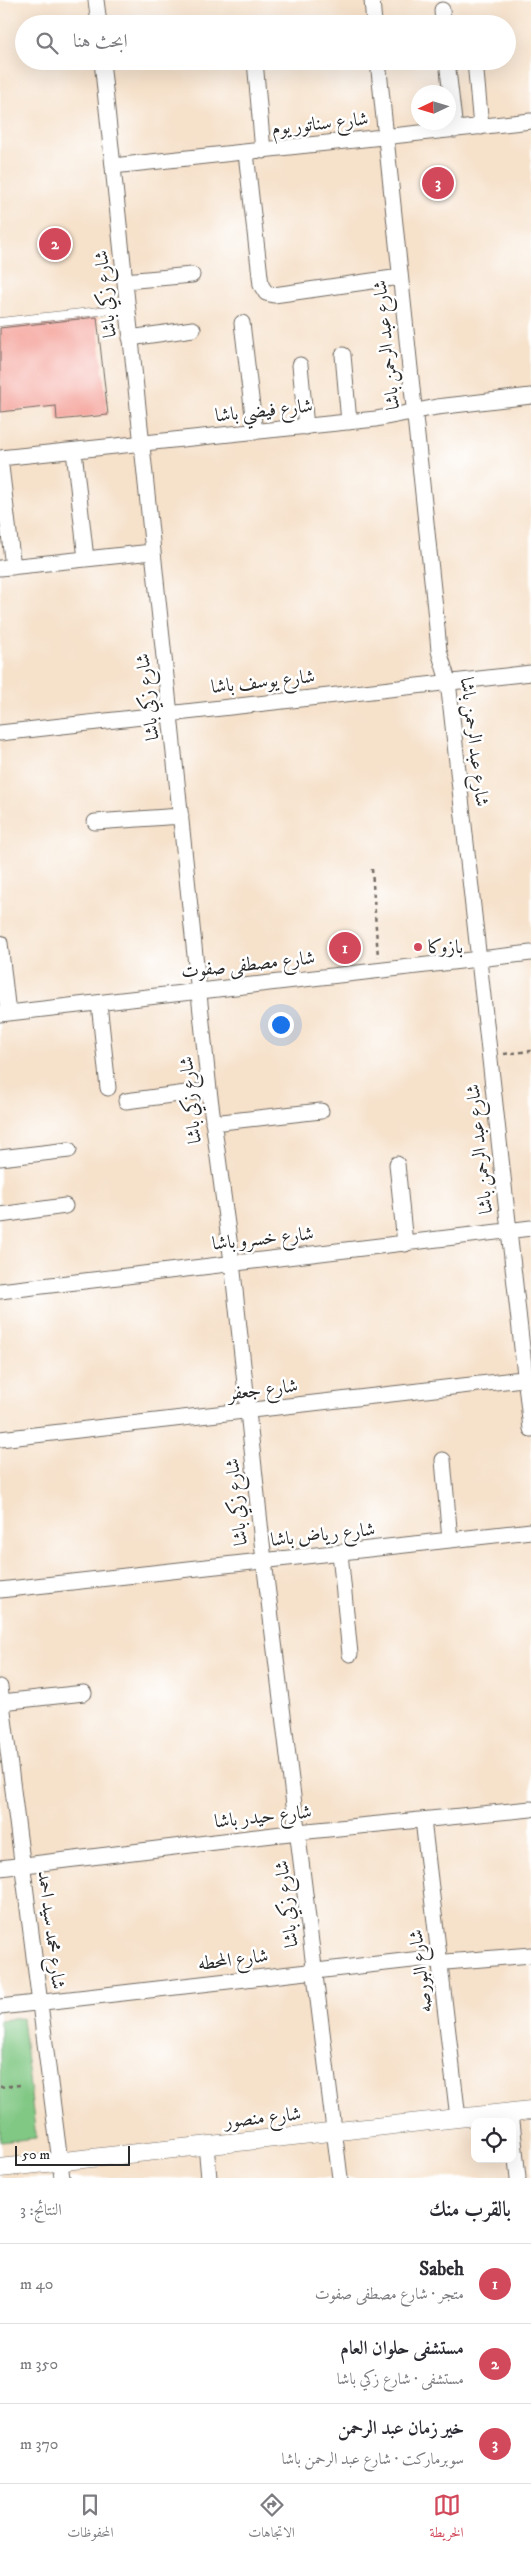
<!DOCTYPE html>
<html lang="ar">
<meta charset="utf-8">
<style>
:root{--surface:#fff;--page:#f2f2f3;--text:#2b2b33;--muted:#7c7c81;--line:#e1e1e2;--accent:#d1495b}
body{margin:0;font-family:"IM FELL DW Pica",Amiri,serif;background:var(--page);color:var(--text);direction:rtl}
.controls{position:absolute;right:15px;bottom:15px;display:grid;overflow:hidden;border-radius:10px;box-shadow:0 5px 20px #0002}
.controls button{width:45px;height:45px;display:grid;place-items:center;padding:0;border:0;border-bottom:1px solid var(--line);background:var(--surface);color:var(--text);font:25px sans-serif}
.compass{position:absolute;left:411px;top:85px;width:45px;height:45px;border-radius:50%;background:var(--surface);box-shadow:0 5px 20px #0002;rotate:266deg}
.scale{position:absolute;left:15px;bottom:12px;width:115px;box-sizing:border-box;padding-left:5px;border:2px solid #2b2b2b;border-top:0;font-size:14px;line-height:18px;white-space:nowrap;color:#2b2b2b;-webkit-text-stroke:4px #fff;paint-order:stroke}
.you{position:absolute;left:280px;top:1024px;width:18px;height:18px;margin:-12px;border:4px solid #fff;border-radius:50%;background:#1a73e8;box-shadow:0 0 0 8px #1a73e833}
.badge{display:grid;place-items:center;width:32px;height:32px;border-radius:50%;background:var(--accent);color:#fff;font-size:16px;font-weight:700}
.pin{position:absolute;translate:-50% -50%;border:2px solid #fff;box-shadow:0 1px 5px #0006}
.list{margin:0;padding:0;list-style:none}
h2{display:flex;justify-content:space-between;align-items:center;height:65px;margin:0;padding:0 20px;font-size:21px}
h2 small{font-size:16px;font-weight:400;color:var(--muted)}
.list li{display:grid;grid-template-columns:32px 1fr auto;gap:15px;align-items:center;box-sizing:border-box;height:80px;padding:0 20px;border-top:1px solid var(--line)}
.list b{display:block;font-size:19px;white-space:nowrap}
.list p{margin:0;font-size:16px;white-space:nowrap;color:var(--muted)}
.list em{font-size:16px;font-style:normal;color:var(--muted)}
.icon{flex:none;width:28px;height:28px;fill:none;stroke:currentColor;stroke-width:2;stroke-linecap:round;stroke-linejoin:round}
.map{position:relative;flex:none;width:531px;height:2178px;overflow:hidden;direction:ltr}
.search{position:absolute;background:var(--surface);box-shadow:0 5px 20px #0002;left:15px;right:15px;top:15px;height:55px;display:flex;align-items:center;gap:12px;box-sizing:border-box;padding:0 18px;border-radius:28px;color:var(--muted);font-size:19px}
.sheet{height:305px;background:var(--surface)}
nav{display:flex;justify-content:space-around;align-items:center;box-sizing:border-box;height:70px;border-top:1px solid var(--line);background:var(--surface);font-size:14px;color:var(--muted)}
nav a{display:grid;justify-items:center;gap:2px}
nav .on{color:var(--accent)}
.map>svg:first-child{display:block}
.green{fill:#81c884;stroke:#567a58}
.building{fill:#f49f96}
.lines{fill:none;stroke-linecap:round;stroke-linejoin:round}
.service-casing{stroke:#726b63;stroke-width:9}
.minor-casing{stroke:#726b63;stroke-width:17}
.tertiary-casing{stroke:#726b63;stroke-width:19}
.path{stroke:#726b63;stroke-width:2.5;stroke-dasharray:4 4;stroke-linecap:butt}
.service{stroke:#fff;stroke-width:8}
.minor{stroke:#fff;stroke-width:15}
.tertiary{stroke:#fff;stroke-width:18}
.poi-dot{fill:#d1495b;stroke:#fff;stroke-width:2}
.labels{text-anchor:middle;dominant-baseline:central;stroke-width:5;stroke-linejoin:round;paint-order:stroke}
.street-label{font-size:19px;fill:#2b2b2b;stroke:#fff}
.poi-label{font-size:19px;fill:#2b2b2b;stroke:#fff;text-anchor:start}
</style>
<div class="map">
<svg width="531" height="2178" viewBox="0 0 531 2178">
<rect width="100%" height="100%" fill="#fff"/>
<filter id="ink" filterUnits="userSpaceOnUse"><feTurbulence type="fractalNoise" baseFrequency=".02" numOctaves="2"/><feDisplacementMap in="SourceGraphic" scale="10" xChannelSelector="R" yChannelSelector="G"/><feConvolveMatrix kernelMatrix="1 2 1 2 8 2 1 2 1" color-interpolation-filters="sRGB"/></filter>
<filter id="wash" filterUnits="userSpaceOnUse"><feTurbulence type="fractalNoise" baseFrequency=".0096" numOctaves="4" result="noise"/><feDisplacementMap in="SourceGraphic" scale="20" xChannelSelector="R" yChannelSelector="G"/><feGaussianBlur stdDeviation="1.12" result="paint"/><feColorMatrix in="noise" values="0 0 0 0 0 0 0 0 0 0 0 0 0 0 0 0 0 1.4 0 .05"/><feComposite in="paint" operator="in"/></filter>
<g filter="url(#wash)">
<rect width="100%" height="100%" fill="#f6e1ca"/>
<path class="green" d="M22,2018L36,2138L0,2142V2020Z"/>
<g id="blocks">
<path class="building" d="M97,317L108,415L57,420L56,406L0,412V328Z"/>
</g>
</g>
<g filter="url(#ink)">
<use href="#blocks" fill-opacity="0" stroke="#726b63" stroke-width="1"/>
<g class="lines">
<defs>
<path id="service" d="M0,322L127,308"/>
<path id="minor" d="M96,0L99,24
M372,0L374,24
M442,10L443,24
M102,61L209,1090L232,1262L264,1561L340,2178
M255,61L263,151
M378,61L437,628L439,651L448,681L531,1429
M447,61L455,130
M475,61L481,127
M246,153L261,285L266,293L274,295L400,277
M113,166L531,121
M125,281L192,275
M242,323L255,432
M130,338L193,329
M343,355L349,422
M300,365L306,427
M74,451L86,559
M0,458L376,419L437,407L531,396
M0,458L13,567
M0,568L152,552
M0,733L531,673
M95,822L181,816
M0,943L8,1013
M99,1003L108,1088
M0,1014L531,953
M126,1101L209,1090
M213,1123L321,1111
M0,1158L69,1150
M397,1164L405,1244
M0,1215L65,1206
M0,1291L531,1228
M0,1439L531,1378
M443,1460L450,1540
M340,1553L350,1654
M0,1590L531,1531
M0,1687L62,2178
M2,1702L84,1693
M423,1820L458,2118
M0,1868L298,1832L531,1809
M0,2007L421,1959L446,1962L531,1955
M511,2112L518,2178
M206,2145L209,2178"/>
<path id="tertiary" d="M0,2168L531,2110"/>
</defs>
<use href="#service" class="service-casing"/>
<use href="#minor" class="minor-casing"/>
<use href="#tertiary" class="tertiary-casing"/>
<path class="path" d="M372,869L378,957
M504,1054L531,1051
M0,2087L20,2085"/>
<use href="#service" class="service"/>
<use href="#minor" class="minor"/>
<use href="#tertiary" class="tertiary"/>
</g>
</g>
<circle class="poi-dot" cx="418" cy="947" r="5"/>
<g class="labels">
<g class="street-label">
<text transform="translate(320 124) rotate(-6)">شارع سناتور يوم</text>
<text transform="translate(106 294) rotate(-96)">شارع زكي باشا</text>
<text transform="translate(387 345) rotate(-96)">شارع عبد الرحمن باشا</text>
<text transform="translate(264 411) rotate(-6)">شارع فيضي باشا</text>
<text transform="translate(263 682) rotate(-6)">شارع يوسف باشا</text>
<text transform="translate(148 697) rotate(-97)">شارع زكي باشا</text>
<text transform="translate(474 742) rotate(83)">شارع عبد الرحمن باشا</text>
<text transform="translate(248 965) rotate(-6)">شارع مصطفى صفوت</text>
<text transform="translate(191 1100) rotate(-96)">شارع زكي باشا</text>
<text transform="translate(480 1149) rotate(-96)">شارع عبد الرحمن باشا</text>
<text transform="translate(263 1239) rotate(-6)">شارع خسرو باشا</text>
<text transform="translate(263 1390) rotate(-7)">شارع جعفر</text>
<text transform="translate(237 1502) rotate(-96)">شارع زكي باشا</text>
<text transform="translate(323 1535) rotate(-6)">شارع رياض باشا</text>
<text transform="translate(263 1817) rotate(-6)">شارع حيدر باشا</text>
<text transform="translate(287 1904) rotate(-97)">شارع زكي باشا</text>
<text transform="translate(51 1930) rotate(83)">شارع محمد سيد احمد</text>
<text transform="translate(233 1960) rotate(-7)">شارع المحطه</text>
<text transform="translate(421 1971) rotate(-97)">شارع البورصه</text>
<text transform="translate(263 2118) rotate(-6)">شارع منصور</text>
</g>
<g class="poi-label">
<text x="428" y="947">بازوكا</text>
</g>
</g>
</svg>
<div class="controls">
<button><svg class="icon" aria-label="locate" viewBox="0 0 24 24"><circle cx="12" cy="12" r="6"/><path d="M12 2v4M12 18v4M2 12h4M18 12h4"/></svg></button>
</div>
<svg class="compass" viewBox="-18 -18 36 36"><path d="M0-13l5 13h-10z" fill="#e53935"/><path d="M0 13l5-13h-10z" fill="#7c7c81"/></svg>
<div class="scale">50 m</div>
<div class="you"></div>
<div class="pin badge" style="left:345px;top:948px">1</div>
<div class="pin badge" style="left:55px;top:244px">2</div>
<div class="pin badge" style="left:438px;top:183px">3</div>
<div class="search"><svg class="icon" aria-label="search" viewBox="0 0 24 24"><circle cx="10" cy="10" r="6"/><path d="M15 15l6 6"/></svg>ابحث هنا</div>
</div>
<section class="sheet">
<h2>بالقرب منك<small>النتائج: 3</small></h2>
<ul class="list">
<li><span class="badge">1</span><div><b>Sabeh</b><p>متجر · شارع مصطفى صفوت</p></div><em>40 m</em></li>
<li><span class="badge">2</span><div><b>مستشفى حلوان العام</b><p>مستشفى · شارع زكي باشا</p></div><em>350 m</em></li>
<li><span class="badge">3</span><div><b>خير زمان عبد الرحمن</b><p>سوبرماركت · شارع عبد الرحمن باشا</p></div><em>370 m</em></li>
</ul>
</section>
<nav>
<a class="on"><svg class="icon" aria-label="map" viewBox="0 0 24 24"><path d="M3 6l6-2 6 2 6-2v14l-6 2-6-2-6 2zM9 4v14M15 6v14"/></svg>الخريطة</a>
<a><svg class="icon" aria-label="directions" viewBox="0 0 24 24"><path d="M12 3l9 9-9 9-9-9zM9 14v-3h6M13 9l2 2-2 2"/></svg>الاتجاهات</a>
<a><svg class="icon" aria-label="saved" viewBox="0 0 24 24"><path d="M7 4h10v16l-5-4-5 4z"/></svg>المحفوظات</a>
</nav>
